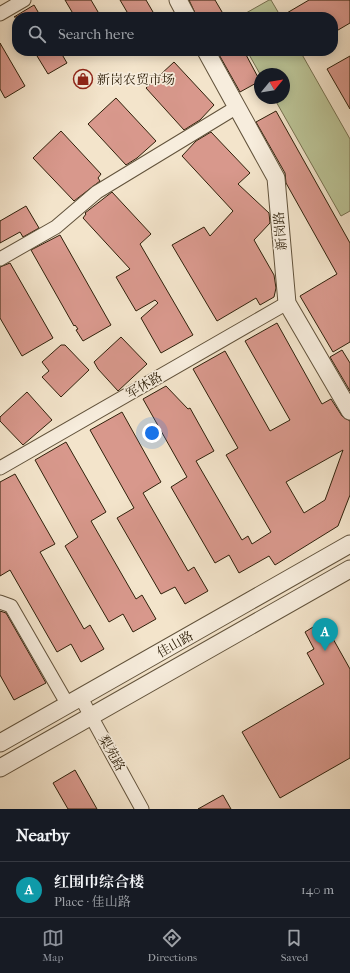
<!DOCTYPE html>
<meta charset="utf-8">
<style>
:root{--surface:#171b24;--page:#20242c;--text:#f1f3f6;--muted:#9ea1a6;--line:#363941;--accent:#8c9099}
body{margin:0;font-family:"IM FELL French Canon","Noto Serif SC",serif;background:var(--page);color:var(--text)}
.compass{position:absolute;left:254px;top:68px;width:36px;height:36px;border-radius:50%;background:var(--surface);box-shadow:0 2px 10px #0003;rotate:60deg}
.you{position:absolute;left:152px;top:433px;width:14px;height:14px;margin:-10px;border:3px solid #fff;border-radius:50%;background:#1a73e8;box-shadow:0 0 0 6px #1a73e833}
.badge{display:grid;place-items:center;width:26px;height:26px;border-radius:50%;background:var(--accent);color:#fff;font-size:13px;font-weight:700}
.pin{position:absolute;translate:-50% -33px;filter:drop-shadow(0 1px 2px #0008)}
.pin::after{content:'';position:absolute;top:21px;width:14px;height:12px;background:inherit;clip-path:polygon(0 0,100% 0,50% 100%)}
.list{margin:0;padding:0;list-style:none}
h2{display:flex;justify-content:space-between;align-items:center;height:52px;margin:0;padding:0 16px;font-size:17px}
h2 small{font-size:13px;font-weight:400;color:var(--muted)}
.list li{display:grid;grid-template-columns:26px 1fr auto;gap:12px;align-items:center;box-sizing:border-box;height:56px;padding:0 16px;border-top:1px solid var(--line)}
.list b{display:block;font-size:15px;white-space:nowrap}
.list p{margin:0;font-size:13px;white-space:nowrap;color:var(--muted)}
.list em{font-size:13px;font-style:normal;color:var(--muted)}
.icon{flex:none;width:22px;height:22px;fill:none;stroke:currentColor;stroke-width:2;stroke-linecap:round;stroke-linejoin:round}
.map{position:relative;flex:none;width:350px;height:809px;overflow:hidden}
.search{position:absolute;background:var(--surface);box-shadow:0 2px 10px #0003;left:12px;right:12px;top:12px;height:44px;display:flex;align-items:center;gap:10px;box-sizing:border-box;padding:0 14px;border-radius:16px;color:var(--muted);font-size:15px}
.sheet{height:108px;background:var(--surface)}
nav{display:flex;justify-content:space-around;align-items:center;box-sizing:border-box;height:56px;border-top:1px solid var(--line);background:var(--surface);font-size:11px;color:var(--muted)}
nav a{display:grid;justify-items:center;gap:2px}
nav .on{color:var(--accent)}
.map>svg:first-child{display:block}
.green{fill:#bbc497;stroke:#767251}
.building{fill:#d8988c;stroke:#30210b;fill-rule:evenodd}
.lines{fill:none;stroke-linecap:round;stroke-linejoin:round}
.minor-casing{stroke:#61523b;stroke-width:15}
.tertiary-casing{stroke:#61523b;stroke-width:19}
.minor{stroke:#f7eddd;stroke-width:13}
.tertiary{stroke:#f7eddd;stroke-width:17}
.labels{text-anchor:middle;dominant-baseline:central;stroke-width:3.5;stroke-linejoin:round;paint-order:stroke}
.poi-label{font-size:13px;fill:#30210b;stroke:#f7eddd;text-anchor:start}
.street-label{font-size:13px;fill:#30210b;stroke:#f7eddd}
</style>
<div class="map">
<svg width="350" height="809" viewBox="0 0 350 809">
<rect width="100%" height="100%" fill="#f3e4cb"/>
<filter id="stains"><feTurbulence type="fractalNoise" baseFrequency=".005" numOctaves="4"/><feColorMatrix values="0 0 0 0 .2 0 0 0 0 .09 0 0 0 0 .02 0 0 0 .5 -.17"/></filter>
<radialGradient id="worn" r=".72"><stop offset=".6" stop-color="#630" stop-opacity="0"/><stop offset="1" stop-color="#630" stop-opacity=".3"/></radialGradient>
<path class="green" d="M269,0H271L281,17H239Z
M247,51H300L350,139V211L341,216L274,98H284V74H260Z"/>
<path class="building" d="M65,0H91L101,17H75Z
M120,0H146L153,12L145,17H130Z
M189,0H215L225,17H197Z
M309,0H350V23L333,33V17H280Z
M34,5L41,17H14Z
M0,43L25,86L5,98L0,89Z
M34,51H60L67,63L48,74Z
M217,51H244L260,81L240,92Z
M350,56V109L327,69Z
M174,62L214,105L200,120L184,130L146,88Z
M116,98L156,141L137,158L126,165L88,124Z
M276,111L350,243V342L333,352L300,296L337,274L286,183L285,173L256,122Z
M61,131L101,174L98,178L100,181L74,201L33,158Z
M211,132L250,173L238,184L269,213L270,223L254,240L274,275L276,288L274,297L260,305L256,298L217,321L172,245L204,227L210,236L233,211L182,156L196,141Z
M112,192L151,234L140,244L193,335L161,353L141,318L158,303L155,300L136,311L116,277L130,269L83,218L86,214L85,213Z
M26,206L39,228L23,237L20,232L0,243V221Z
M60,235L111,325L83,341L76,330L78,329L75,325L74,326L31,250Z
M10,263L53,338L22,356L0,318V267Z
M277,323L322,404L331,399L342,416L350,421V495L338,526L275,565L269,556L239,573L229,555L215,563L171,487L187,477L143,399L166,386L188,409L190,408L214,451L196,461L242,540L248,536L252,544L271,532L226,455L238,448L193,369L225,351L270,431L290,420L245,341ZM343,450L325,500L304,513L286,482Z
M121,337L147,364L118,391L98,369L94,362Z
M61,345H65L89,370L61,397L42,377L49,371L42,362Z
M342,350L350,363V391L330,357Z
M27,392L52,420L23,445L0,421V417Z
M122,412L161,482L143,493L188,571L194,567L208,591L185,604L175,587L161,594L117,518L134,508L90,430Z
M66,442L106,512L91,521L136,599L142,595L156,619L133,632L123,614L109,622L65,546L78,537L35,460Z
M15,474L55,544L40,552L84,629L90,625L104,649L81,662L71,644L57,652L10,570L0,576V482Z
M0,611L6,613L46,683L14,700L0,675Z
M323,621L350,669V758L280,798L242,732L324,684L307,653L314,649L305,632Z
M75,770L97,809H68L53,783Z
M223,795L231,809H198Z"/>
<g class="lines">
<defs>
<path id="minor" d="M0,14L24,0
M0,259L56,227L97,192L237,107
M0,468L287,303
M0,602L11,606L68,705
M81,698L142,809"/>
<path id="tertiary" d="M178,0L187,17
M206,51L276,178L287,303L350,411
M0,743L350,544
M0,768L350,569"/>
</defs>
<use href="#minor" class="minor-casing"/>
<use href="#tertiary" class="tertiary-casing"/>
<use href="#minor" class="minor"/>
<use href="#tertiary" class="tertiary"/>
</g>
<defs>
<symbol id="shop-ring" viewBox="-11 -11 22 22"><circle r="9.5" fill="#f7eddd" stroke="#8f2418" stroke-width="1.5"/><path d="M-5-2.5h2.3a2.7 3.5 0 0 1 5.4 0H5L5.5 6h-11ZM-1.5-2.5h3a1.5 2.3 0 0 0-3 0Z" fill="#8f2418"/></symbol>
</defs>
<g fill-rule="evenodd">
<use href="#shop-ring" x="72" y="68" width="22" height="22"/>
</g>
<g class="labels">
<g class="poi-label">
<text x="97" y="79">新岗农贸市场</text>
</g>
<g class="street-label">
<text transform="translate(280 231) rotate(-95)">新岗路</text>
<text transform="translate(144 385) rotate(-30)">军休路</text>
<text transform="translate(175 644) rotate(-30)">佳山路</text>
<text transform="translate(112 753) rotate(61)">梨苑路</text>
</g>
</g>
<rect width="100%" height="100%" filter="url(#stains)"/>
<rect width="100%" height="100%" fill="url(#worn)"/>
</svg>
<svg class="compass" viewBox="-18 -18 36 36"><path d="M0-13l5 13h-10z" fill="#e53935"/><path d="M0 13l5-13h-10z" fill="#9ea1a6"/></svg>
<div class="you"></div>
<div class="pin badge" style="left:325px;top:651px;background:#0f9aa8">A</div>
<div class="search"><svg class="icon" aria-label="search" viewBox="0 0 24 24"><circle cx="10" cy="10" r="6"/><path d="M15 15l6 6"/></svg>Search here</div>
</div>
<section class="sheet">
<h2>Nearby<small></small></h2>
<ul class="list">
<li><span class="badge" style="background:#0f9aa8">A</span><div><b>红围巾综合楼</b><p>Place · 佳山路</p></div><em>140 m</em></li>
</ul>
</section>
<nav>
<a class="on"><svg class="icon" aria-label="map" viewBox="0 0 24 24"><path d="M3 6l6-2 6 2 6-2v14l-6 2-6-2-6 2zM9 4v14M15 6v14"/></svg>Map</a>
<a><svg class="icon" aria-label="directions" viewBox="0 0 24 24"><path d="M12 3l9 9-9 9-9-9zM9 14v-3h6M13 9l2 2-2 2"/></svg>Directions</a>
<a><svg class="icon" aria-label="saved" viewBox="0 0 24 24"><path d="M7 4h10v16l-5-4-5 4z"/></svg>Saved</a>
</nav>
